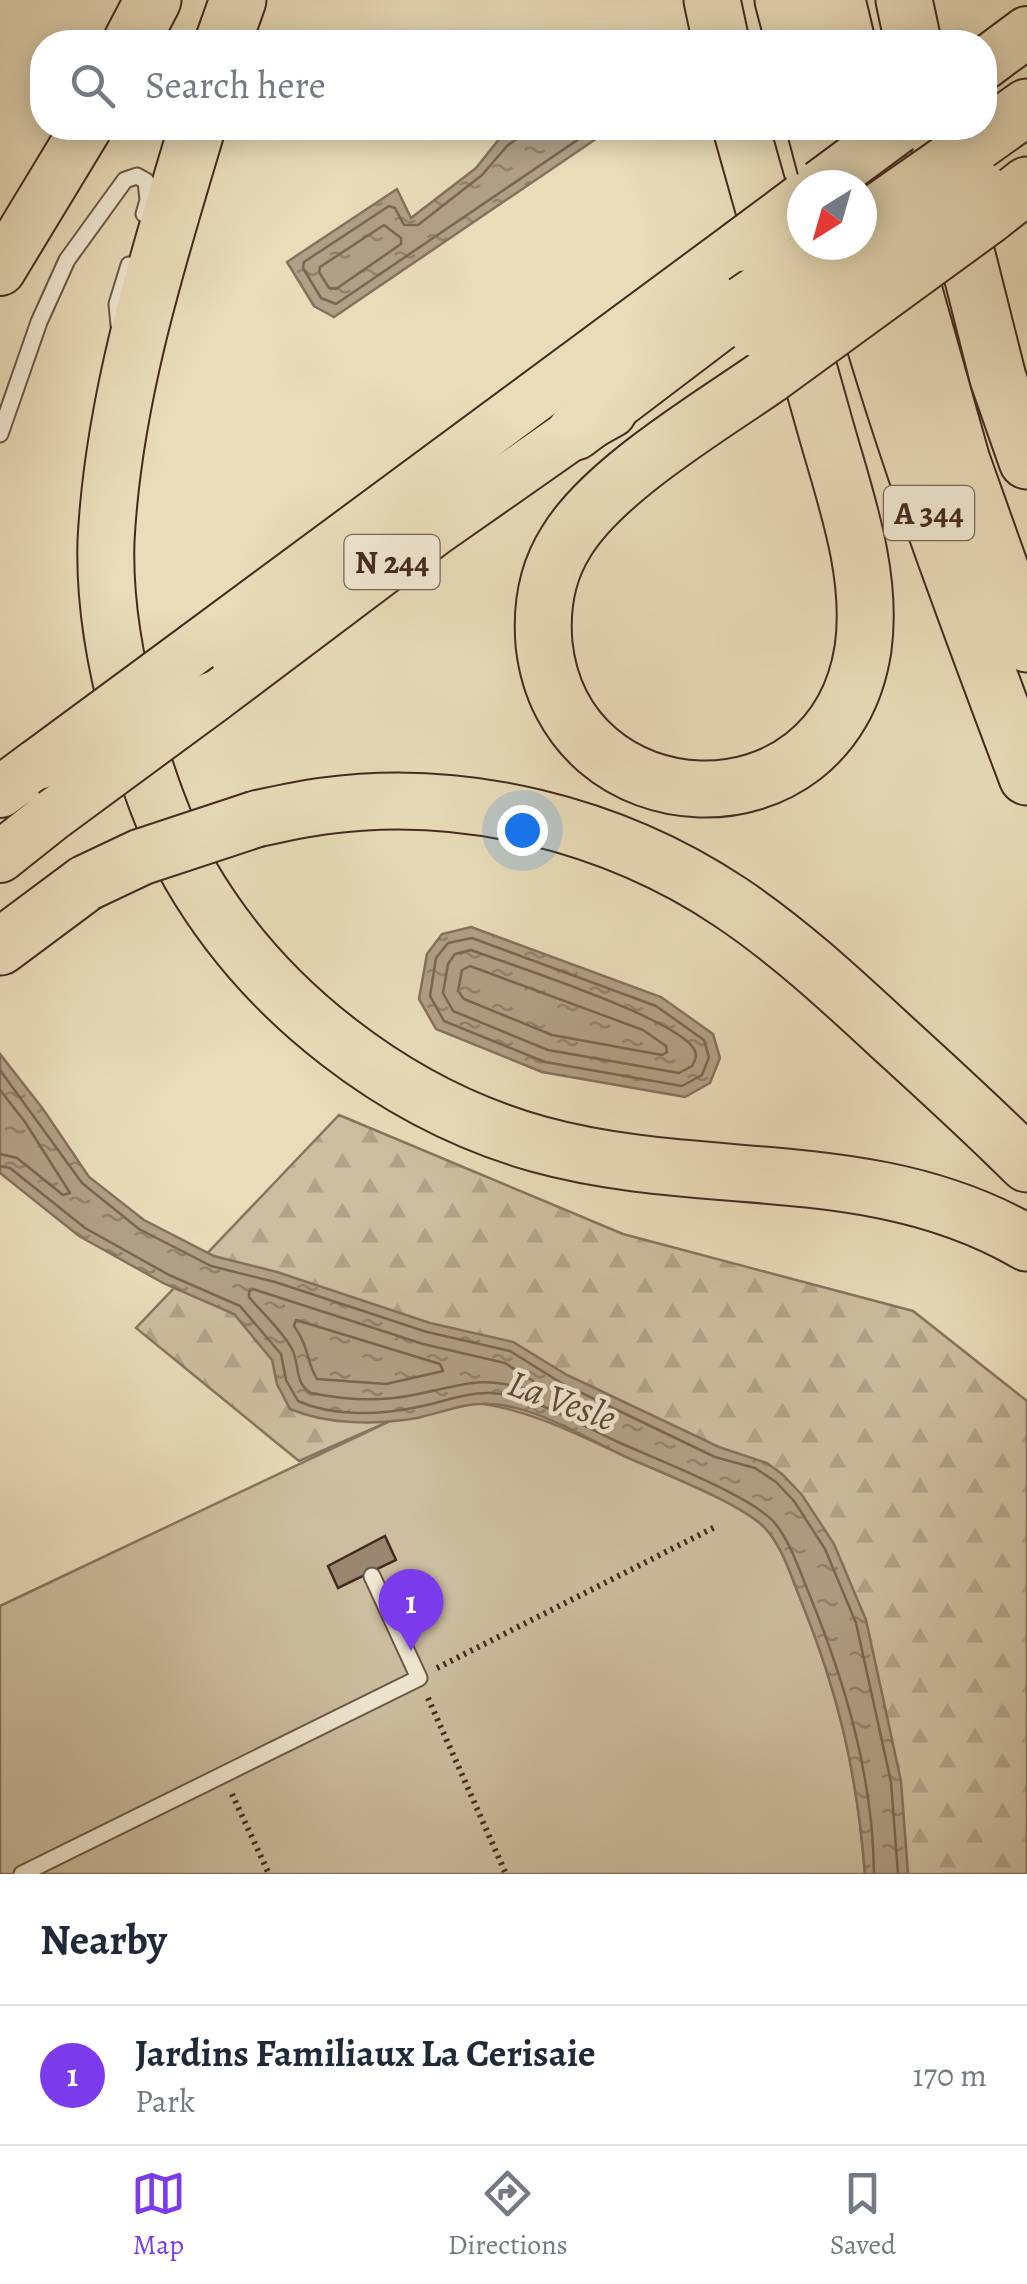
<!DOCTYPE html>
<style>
:root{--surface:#fff;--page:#f6f6f7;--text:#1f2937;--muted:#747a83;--line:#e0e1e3;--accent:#7c3aed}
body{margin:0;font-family:Alegreya,serif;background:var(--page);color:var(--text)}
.compass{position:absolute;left:787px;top:170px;width:90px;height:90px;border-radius:50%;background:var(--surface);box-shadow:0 5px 25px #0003;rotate:217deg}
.you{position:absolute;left:522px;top:830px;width:35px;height:35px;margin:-25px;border:8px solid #fff;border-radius:50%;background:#1a73e8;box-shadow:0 0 0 15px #1a73e833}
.badge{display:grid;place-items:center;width:65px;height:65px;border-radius:50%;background:var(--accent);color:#fff;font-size:32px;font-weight:700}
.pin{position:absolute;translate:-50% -82px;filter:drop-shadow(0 2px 5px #0008)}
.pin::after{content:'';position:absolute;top:52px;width:35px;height:30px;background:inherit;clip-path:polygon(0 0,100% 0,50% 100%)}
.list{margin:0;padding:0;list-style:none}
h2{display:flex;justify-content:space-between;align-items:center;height:130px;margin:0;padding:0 40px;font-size:42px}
h2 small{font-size:32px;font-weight:400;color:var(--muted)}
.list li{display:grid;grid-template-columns:65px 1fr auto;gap:30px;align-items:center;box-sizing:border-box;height:140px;padding:0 40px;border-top:2px solid var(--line)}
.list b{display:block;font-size:38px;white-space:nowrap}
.list p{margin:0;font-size:32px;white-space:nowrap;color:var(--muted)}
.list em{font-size:32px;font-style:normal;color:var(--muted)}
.icon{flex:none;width:55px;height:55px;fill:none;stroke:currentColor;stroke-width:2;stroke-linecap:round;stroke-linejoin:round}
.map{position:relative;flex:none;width:1027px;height:1874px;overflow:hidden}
.search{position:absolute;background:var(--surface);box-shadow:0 5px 25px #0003;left:30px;right:30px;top:30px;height:110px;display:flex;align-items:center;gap:25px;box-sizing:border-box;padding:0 35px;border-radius:40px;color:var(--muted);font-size:38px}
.sheet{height:270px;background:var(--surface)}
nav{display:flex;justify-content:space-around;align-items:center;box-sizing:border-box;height:140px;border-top:2px solid var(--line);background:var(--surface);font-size:28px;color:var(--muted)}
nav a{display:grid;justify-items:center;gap:5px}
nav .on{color:var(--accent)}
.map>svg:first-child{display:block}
.forest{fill:url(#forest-firs);stroke:#887460;stroke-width:2.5}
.garden{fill:#ccbe9f;stroke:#887460;stroke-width:2.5}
.water{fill:url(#water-ripples);stroke:#85715d;stroke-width:2.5}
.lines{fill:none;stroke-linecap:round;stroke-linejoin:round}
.shore{stroke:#7a6652;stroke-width:2.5}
.building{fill:#998770;stroke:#442b20;stroke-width:2.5}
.service-casing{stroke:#6d5746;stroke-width:19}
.trunk-casing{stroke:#442b20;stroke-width:54}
.motorway-casing{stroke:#442b20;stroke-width:59}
.path{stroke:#442b20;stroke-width:6;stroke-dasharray:2.5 5;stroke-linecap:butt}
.service{stroke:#f0e8d2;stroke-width:15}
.trunk{stroke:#e8dcb9;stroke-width:50}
.motorway{stroke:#e8dcb9;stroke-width:55}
.trunk-bridge-casing{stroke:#442b20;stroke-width:54;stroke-linecap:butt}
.motorway-bridge-casing{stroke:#442b20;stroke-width:59;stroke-linecap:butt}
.trunk-bridge{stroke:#e8dcb9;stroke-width:50}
.motorway-bridge{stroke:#e8dcb9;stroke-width:55}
.labels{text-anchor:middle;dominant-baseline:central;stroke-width:9;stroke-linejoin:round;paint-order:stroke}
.shield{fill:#f0e8d2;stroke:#786455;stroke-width:2.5}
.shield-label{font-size:32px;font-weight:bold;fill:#442b20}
.water-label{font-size:38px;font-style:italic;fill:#5f4839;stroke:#f0e8d2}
</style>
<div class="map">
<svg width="1027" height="1874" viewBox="0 0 1027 1874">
<defs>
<pattern id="forest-firs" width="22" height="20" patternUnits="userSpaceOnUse" patternTransform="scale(2.5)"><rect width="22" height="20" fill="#ccbe9f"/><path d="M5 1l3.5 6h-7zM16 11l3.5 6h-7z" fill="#b0a389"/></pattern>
<pattern id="water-ripples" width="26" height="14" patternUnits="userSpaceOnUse" patternTransform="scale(2.5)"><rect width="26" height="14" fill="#b0a085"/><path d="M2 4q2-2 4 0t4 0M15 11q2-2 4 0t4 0" fill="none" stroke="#91836c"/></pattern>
</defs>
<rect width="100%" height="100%" fill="#e8dcb9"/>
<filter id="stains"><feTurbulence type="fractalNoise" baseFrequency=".002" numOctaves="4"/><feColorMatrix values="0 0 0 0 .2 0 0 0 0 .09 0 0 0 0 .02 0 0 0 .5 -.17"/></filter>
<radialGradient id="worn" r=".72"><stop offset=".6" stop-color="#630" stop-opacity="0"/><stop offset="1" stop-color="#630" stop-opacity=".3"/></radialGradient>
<path class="forest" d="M339,1115L623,1234L913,1311L1027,1401V1874H865L859,1805L390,1421L299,1461L136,1328Z"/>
<path class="garden" d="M477,1403C531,1410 578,1435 627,1457C665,1474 733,1499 763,1526C780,1541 790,1573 798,1593C838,1691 857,1769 865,1874H0V1606L390,1421Z"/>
<path class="water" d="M517,128H612L334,317L314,306L287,262L397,189L411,218L476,168L500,138Z
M471,927L661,997L713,1034L720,1058L710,1083L685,1097L542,1072L436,1029L419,999L427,954L442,934Z
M0,1054L43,1109L89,1177L144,1220L214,1256L277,1272L430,1323L513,1342L567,1375L719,1447L767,1463L782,1474L802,1495L834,1544L866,1620L901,1781L908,1874H865C857,1775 839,1694 802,1603C792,1579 783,1547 765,1528C743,1504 657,1471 624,1456C583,1437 536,1406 490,1404C465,1402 441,1413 417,1418C376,1425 328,1425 290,1409L277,1384L272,1360L234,1314L165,1284L79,1236L0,1173Z"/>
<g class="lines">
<path class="shore" d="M520,128L518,138L507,146L482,175L418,225H404L395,208L389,206L304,262L303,268L321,298L336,304L595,128
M384,225L401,238V244L336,289L329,288L319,272L320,267Z
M472,938L656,1006L704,1040L709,1057L702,1075L682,1086L545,1062L444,1021L430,996L436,958L448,943Z
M471,950C508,964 683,1020 695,1051C697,1057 695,1060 692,1066L679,1073L548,1050L453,1011L443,993L448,964L455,954Z
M470,966L643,1030L666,1046L667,1052L662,1055L552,1035L464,999L458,991L462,970Z
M0,1070L82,1183L139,1229L211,1266L275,1282L427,1332L510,1351L563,1384L715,1457L755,1468L776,1482L794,1501L825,1549L856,1623L891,1782L898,1874
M0,1090L25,1122L70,1193L63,1195L17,1158L0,1154
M0,1166L10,1168L85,1228L169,1275L240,1306L281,1354L286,1380L298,1401C333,1417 381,1415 418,1407C443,1402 466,1392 492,1393C535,1396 580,1425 618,1442C656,1459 747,1494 773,1521C790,1540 800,1572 810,1596C846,1685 873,1777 874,1874
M253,1289L423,1344L505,1363L533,1381L534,1387L529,1390C477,1374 463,1386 413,1395C379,1402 345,1400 311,1393C294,1383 300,1365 292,1349C282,1330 262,1313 249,1297V1292Z
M296,1320L440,1364L443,1371L386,1384L317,1379C306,1362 310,1348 294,1326Z"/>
</g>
<path class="building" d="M385,1536L396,1560L338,1588L328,1566Z"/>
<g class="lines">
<defs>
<path id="service" d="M119,325L117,304L129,265
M0,434L39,322L67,260L125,180L137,176L146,181L148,200L144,214
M22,1874L419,1678L372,1576"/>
<path id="trunk" d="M984,64L1027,32
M0,270L86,128
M198,646L739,246
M213,697L435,530L575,432L611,412
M0,792L38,764
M0,857L54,814"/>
<path id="motorway" d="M712,0L721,42
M783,0L794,42
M837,0L847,42
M904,0L913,42
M131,42L153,0
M223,42L238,0
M197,128C157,261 113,401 106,541C104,602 115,663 131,721C146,774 163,826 190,874C264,1002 396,1104 538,1144C704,1190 872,1153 1027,1243
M741,128C769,225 796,322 823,419C843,492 874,572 863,649C833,843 564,830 544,644C541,608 547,572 566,542C603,480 710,417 770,375
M815,128L830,185
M868,128L962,461L1027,644
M935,128L998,378L1027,461
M968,149L1027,107
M988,216L1027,185
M851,262C899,438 963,607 1027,777
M575,432L745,303
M256,819C279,814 301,809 324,806C464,787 613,824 730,902C790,942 842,991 894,1039C939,1080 984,1121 1027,1164
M0,947L86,883"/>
</defs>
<use href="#service" class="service-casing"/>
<use href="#trunk" class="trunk-casing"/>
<use href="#motorway" class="motorway-casing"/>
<path class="path" d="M437,1668L717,1526
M428,1698L506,1874
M232,1794L269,1874"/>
<use href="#service" class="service"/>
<use href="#trunk" class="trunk"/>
<use href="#motorway" class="motorway"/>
<defs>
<path id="trunk-bridge" d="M821,185L898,128
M739,246L802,199
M754,331L861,261L981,187
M38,764L198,646
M54,814L213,697"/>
<path id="motorway-bridge" d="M862,223L968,149
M745,303L830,245
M770,375L988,216
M86,883L141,857L256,819"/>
</defs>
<use href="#trunk-bridge" class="trunk-bridge-casing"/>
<use href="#motorway-bridge" class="motorway-bridge-casing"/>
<use href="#trunk-bridge" class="trunk-bridge"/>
<use href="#motorway-bridge" class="motorway-bridge"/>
</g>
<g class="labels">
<g class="shield">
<rect x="884" y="486" width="90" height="54" rx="8"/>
<rect x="344.5" y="535" width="95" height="54" rx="8"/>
</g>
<g class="shield-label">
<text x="929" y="513">A 344</text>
<text x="392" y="562">N 244</text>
</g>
<g class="water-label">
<text transform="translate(562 1400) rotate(20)">La Vesle</text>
</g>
</g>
<rect width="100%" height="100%" filter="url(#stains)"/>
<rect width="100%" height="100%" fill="url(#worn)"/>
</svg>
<svg class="compass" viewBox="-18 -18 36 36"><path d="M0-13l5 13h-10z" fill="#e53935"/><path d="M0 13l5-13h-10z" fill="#747a83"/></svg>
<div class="you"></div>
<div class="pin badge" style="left:411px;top:1651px">1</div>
<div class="search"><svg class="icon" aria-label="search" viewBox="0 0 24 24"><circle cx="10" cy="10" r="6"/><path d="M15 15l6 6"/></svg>Search here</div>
</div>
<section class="sheet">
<h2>Nearby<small></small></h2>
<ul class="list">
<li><span class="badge">1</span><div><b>Jardins Familiaux La Cerisaie</b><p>Park</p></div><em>170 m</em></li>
</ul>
</section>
<nav>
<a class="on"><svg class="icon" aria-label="map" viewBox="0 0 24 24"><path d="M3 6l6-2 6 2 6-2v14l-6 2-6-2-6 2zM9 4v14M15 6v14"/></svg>Map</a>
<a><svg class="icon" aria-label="directions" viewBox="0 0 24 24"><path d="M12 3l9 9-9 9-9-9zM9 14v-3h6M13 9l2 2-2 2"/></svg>Directions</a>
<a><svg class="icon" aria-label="saved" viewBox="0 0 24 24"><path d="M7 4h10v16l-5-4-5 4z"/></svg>Saved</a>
</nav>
